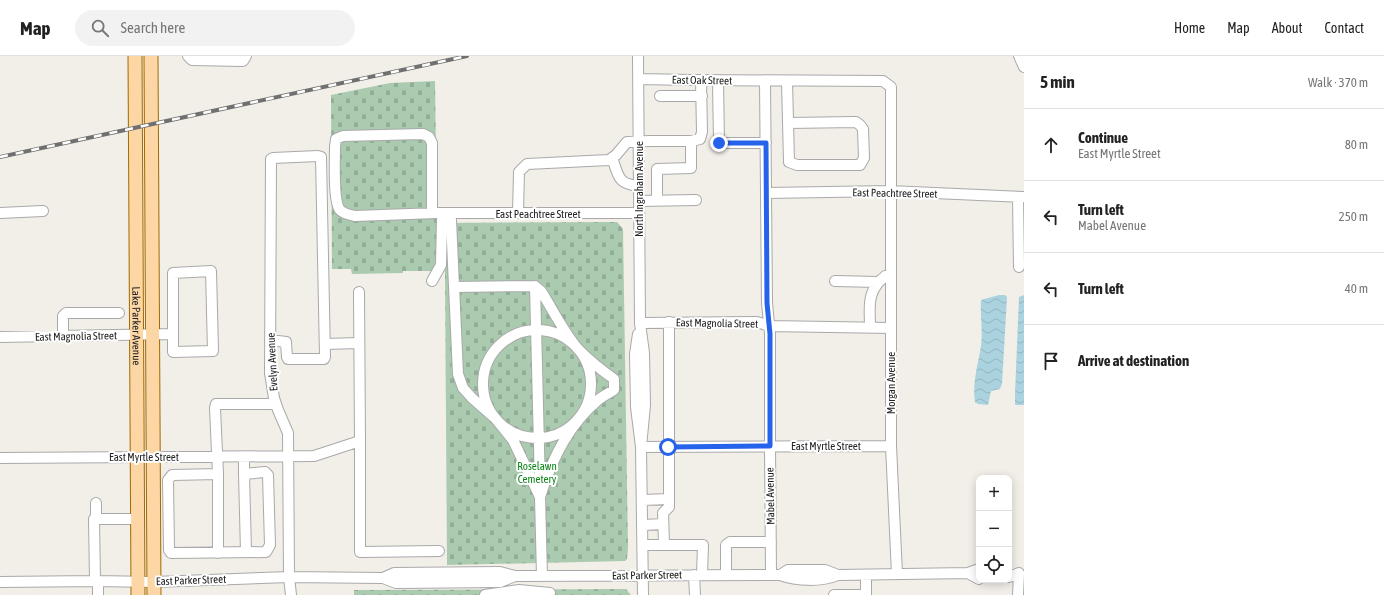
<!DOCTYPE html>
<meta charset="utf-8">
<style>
:root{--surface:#fff;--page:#f2f2f2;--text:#222;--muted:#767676;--line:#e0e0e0}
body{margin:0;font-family:"Asap Condensed",sans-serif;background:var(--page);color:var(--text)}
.controls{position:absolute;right:12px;bottom:12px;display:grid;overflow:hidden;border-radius:8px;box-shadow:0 2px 10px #0003}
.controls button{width:36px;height:36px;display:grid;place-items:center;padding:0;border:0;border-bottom:1px solid var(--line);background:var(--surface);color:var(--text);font:20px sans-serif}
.stop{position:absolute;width:12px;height:12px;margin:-9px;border:3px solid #2563eb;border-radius:50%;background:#fff}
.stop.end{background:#2563eb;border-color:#fff;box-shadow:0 1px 4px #0008}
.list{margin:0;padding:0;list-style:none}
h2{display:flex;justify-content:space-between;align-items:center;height:52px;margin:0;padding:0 16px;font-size:17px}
h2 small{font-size:13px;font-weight:400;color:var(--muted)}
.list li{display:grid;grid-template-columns:26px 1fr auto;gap:12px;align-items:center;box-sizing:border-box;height:72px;padding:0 16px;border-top:1px solid var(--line)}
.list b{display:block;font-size:15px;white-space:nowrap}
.list p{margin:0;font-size:13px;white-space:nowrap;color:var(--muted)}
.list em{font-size:13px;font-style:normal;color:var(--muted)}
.icon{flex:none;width:22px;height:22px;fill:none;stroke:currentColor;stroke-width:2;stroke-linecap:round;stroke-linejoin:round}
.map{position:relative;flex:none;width:1024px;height:539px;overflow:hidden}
header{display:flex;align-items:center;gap:24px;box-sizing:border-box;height:56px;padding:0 20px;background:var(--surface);border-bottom:1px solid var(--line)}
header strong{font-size:19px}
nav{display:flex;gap:22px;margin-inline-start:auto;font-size:14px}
.search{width:280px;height:36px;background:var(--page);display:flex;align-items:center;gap:10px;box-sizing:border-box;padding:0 14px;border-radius:22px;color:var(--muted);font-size:15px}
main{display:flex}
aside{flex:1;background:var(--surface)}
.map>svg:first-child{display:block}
.cemetery{fill:url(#cemetery-stones)}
.water{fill:url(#water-waves)}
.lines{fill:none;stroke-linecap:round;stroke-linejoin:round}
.minor-casing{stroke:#a9a9a9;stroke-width:12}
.major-casing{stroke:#a06b00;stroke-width:15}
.minor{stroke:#fff;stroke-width:10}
.major{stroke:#fcd6a4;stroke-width:13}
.rail-casing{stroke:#707070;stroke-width:4}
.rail{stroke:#fff;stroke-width:2.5;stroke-dasharray:8;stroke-linecap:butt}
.route{stroke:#2563eb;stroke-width:5}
.labels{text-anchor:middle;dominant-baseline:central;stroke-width:4;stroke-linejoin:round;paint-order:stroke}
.street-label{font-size:11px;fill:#222;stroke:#fff}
.park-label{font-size:11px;fill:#0c8416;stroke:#fff}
</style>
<header>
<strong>Map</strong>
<div class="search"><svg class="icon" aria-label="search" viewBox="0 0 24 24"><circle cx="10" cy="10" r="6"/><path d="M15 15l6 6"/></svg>Search here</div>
<nav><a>Home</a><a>Map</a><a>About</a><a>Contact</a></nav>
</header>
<main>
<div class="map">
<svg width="1024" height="539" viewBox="0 0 1024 539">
<defs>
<pattern id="cemetery-stones" width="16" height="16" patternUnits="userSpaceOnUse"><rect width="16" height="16" fill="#aacbaf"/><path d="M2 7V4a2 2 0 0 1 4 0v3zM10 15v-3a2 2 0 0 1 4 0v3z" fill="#92ae96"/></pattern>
<pattern id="water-waves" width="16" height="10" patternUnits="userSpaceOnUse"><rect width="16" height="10" fill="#aad3df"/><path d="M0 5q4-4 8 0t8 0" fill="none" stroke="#92b5bf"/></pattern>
</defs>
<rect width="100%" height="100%" fill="#f2efe9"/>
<path class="cemetery" d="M435,25L437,167L617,166L623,173L628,492L627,503L625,505L447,509L445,215H403V217L352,218L351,213H332L331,39L390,27Z
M626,533L631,539H354V534Z"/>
<path class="water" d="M999,239H1005L1007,241L1002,328L1000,333L991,335L988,349L978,348L975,346C972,327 978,309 981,290C983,275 980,259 981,244Z
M1024,239V349H1015V337L1019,241Z"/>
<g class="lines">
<defs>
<path id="minor" d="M188,0L192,4L243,5L246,0
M638,0L640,267L644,297L645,349L641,391
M1019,0L1024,11
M639,23L690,24L883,25L891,31V390L897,518
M718,25L719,87H766
M765,25L767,247L770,278V390L771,518
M787,25L789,106L797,109H860L864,102L863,73L860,69L856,66L788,67
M660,40H702
M691,85L700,83L702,76L701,24
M612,102C619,120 617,128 639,130
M766,137L890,135L1024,141
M1018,141L1019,211
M639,145L696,144
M0,157L43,155
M432,157V87L429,81L423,78L343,80L336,83L335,91C335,104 333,146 340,154C344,158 350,159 355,160L437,157H639
M518,157L519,116L527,108L609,104L616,99L627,86L650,85H691V112L657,113V145
M432,225L441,209L442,164L447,157L451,164L458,318L463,332L472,342L496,363L513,384L540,441L542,520
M835,225L878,226
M535,230L540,431
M454,231L535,230L541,235C553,254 563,275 578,293C589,304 601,314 614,323V334C609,337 603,340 598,344C569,368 551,405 540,441
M669,266V451L663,457L664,489H703L702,519
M640,267L757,266L769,270L891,272
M870,271C870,255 867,240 878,227C880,224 883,223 885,220L890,221
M483 328a54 54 0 1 1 108 0a54 54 0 1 1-108 0Z
M638,278L635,298L636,351L641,391L643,539
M63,280V260L66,257H119
M0,281L173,278V296L213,295L211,215L173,217V278
M270,284L286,286L287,301L288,303H324L325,301L321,101L318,100L273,102L271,103L270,317L274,342L278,354L288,377L289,521L291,539
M325,288L359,287
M360,385V496L439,495
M641,391L891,390
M244,401V418L265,416L268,419L270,489L266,496L171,497L169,494L168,424L172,419L218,418L215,352L216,348H276
M0,402L314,400L360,385L359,236
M218,418V497
M244,418L246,496
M642,444L669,443
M96,447V463
M643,469L663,468
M643,489H664
M968,517L979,523
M694,519L695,539
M726,519V489L730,486H771
M780,519L788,514H825L838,519L968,517L979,513
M866,519V539
M1009,521L1019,517
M383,522L394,517L500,516L515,520L780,519C797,525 820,526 838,519
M95,525L94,463H137
M0,526L95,525L154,526L289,521L383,522L396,527L500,526L515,520
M98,539V525
M485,539L519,534L550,537
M834,539H866
M1018,539L1019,517"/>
<g id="major">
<path id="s1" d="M135,0L138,539"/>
<path d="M151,0L154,539"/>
</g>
</defs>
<use href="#minor" class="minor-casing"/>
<use href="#major" class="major-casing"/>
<use href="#minor" class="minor"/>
<use href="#major" class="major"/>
<defs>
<path id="rail" d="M0,101L467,0"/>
</defs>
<use href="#rail" class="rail-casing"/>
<use href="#rail" class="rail"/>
</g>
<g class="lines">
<path class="route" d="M668,391L770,390V278L767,247L766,87H719"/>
</g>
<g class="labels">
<g class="street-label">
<text transform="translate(702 24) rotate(1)">East Oak Street</text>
<text transform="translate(639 133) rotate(-90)">North Ingraham Avenue</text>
<text transform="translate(895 137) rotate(1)">East Peachtree Street</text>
<text x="538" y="158">East Peachtree Street</text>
<text transform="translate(717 267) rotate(1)">East Magnolia Street</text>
<text stroke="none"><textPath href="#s1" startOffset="270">Lake Parker Avenue</textPath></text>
<text transform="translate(76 280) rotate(-1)">East Magnolia Street</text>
<text transform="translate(272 306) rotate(-93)">Evelyn Avenue</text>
<text transform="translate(891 327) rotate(-90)">Morgan Avenue</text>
<text x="826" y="390">East Myrtle Street</text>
<text x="144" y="401">East Myrtle Street</text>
<text transform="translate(770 440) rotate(-91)">Mabel Avenue</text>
<text transform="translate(647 519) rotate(-1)">East Parker Street</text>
<text transform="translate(191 524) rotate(-2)">East Parker Street</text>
</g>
<g class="park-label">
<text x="537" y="410">Roselawn<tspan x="537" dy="13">Cemetery</tspan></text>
</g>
</g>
</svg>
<div class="controls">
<button>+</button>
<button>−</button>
<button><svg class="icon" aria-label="locate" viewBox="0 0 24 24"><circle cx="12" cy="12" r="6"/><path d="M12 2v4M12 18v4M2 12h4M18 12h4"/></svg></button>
</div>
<div class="stop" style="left:668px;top:391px"></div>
<div class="stop end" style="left:719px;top:87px"></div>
</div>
<aside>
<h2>5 min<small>Walk · 370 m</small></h2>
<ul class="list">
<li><svg class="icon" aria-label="ahead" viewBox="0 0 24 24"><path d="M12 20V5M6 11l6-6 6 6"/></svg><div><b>Continue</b><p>East Myrtle Street</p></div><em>80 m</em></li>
<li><svg class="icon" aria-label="left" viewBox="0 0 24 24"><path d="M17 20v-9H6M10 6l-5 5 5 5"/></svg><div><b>Turn left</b><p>Mabel Avenue</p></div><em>250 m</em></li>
<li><svg class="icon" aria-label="left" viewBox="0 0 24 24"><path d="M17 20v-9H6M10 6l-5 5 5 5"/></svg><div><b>Turn left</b></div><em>40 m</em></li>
<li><svg class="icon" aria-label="arrive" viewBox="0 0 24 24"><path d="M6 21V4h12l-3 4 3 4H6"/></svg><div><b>Arrive at destination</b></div></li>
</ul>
</aside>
</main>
